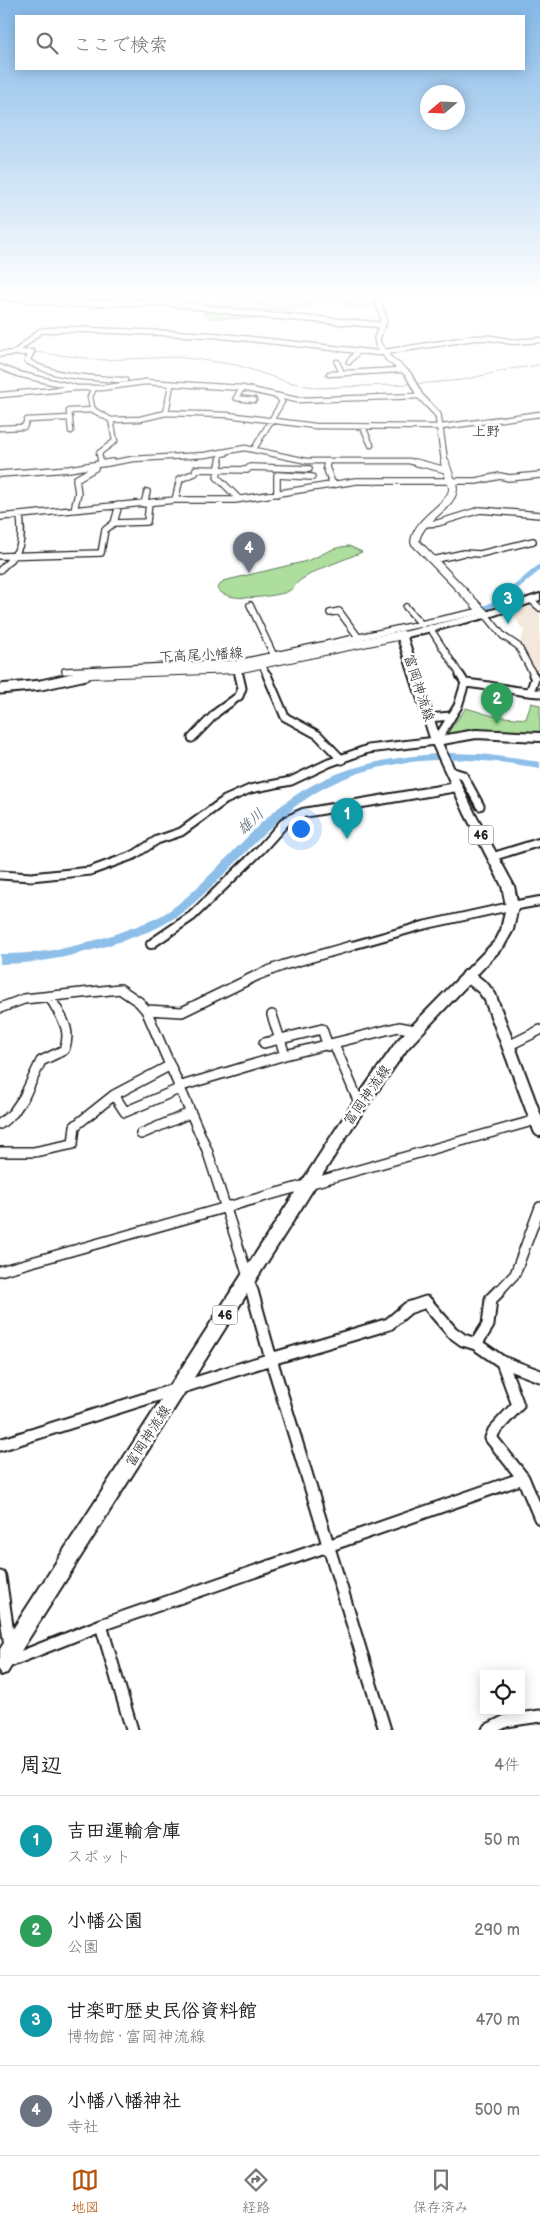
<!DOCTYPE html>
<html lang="ja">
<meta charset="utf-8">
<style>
:root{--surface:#fff;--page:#f2f2f2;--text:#222;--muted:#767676;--line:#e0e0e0;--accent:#b45309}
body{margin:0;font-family:"Balsamiq Sans","Klee One",sans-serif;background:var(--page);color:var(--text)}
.controls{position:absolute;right:15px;bottom:15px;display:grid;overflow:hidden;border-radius:0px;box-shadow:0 2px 12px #0003}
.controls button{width:45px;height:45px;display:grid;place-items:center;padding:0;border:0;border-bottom:1px solid var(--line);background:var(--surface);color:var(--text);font:25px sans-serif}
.compass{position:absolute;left:420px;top:85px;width:45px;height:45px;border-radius:50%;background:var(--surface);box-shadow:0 2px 12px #0003;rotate:251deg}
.you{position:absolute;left:300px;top:828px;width:18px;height:18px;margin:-12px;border:4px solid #fff;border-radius:50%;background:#1a73e8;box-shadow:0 0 0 8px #1a73e833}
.badge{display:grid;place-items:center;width:32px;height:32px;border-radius:50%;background:var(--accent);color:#fff;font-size:16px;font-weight:700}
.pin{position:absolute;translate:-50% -41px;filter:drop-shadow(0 1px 2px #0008)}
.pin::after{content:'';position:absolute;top:26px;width:18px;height:15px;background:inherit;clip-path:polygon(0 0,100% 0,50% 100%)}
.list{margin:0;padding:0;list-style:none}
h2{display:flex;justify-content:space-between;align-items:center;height:65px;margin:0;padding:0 20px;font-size:21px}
h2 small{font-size:16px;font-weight:400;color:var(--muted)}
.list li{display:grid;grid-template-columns:32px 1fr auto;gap:15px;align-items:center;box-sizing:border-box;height:90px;padding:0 20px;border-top:1px solid var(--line)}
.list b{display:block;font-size:19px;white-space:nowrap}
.list p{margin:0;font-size:16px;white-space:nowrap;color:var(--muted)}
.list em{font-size:16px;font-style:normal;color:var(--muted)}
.icon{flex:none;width:28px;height:28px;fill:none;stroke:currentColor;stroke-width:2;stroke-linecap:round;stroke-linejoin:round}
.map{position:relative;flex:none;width:540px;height:1730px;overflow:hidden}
.search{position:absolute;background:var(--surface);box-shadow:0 2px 12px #0003;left:15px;right:15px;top:15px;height:55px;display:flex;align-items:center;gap:12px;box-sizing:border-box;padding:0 18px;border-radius:0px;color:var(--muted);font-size:19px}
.sheet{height:425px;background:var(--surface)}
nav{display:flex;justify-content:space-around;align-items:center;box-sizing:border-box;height:70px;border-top:1px solid var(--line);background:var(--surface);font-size:14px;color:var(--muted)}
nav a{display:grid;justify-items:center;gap:2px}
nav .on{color:var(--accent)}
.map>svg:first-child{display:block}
.built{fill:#f3e8db}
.green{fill:#adde9e;stroke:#647d5d}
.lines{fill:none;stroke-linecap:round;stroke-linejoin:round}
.stream{stroke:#607e97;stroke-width:1}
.canal{stroke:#8dbfe9;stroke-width:5}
.river{fill:#8dbfe9;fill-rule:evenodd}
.minor-far4-casing{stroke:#1c1c1c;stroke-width:7}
.minor-far3-casing{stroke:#1c1c1c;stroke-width:8}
.minor-far2-casing{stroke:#1c1c1c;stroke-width:11}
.minor-far1-casing{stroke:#1c1c1c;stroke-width:12}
.minor-casing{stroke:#1c1c1c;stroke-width:15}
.tertiary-far1-casing{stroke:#1c1c1c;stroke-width:8}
.tertiary-casing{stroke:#1c1c1c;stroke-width:12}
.secondary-far3-casing{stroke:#1c1c1c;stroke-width:8}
.secondary-far2-casing{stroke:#1c1c1c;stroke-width:10}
.secondary-far1-casing{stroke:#1c1c1c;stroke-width:13}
.secondary-casing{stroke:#1c1c1c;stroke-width:16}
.primary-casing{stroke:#1c1c1c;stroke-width:4}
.minor-far4{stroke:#fff;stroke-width:4.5}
.minor-far3{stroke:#fff;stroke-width:5.5}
.minor-far2{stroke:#fff;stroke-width:7}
.minor-far1{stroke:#fff;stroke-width:9}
.minor{stroke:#fff;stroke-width:11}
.tertiary-far1{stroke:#fff;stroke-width:5}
.tertiary{stroke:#fff;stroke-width:8}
.secondary-far3{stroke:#fff;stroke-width:5.5}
.secondary-far2{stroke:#fff;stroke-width:8}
.secondary-far1{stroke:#fff;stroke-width:9}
.secondary{stroke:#fff;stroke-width:12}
.primary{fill:#fff;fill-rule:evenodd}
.labels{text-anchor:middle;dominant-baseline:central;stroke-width:5;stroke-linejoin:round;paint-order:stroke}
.shield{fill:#fff;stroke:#606060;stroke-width:1}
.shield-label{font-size:12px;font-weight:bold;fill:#1c1c1c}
.far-quarter-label{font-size:14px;fill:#1c1c1c;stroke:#fff}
.street-label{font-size:14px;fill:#1c1c1c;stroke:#fff}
.water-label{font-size:15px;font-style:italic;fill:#495d6e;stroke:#fff}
</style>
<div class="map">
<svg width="540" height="1730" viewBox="0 0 540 1730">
<rect width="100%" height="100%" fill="#fff"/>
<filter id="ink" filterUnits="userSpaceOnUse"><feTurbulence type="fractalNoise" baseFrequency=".02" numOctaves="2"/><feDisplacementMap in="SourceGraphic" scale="10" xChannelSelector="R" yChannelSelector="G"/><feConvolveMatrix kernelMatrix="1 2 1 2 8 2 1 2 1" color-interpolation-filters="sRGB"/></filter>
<g filter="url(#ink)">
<path class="built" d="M530,602L540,611V692H536L533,688L537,680L520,644L524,631L509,610Z"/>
<path class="green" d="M217,296H363L377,305L370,308L322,301L275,317L257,319L210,318L203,312L221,299Z
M349,546L362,552C342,561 321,567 302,579C296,583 291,592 284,593C268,597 228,603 217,589L223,581L303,562C321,557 329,547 349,546Z
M531,703L540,705V735L484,730L449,734V731L466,708L493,716L526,719Z"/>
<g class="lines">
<path class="stream" d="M33,352L104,360L175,357L195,359L237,365L288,382L318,388L411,384
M510,369L540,365
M416,384L462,380L507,370"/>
<path class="canal" d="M483,609L498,602L540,567"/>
<path class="river" d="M451,753L482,754L540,762V768C464,755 376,753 309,797C274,819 247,853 217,881C203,895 188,910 171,920C156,930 139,935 122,941C82,954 43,964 0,964V954C44,955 85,945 126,930C139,925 152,921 164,914C181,903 196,889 210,875C240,846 267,812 302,791C348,763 399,756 451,753Z"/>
<defs>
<path id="minor-far4" d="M16,352L40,331L64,329L213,335L378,353L474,338H491L513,342L540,340
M32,352L27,361C56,378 92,378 125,380
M0,354L32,352
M337,362L342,373
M349,362L358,351
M0,367L18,374L74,387
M329,374L399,370
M94,388L90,397L92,407L95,411L111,420L140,419L166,413L228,415L315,426L441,427L540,414
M242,388L236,398L254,400
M0,395L76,388H102L145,382L242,388L297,400L420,396
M166,413L171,385
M363,427L371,445
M0,428L24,427L27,420L70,418
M71,431L69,411L94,410
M254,449L282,402L278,396
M101,464L99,453L115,441L111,420
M104,464L133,459L205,455L245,448L307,461H409L420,464
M219,464L221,454L226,453
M327,464V461"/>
<path id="minor-far3" d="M220,462L217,477L239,499
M327,462L326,467L333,485
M415,462L446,470
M0,474L69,469L112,462
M277,494V475L312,477
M175,500L180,479L195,473L196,469L247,470L250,467L309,469
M144,504L147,492
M74,510L78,493L76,479L95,468
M0,517L175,500H235L356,481H476L500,476L509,478L540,475
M114,523L147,522L149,503
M424,524L438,523L480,510L540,515
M0,556L101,553L105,530L114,523L119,505
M433,560L464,553L480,554L533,541
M0,570C22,550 23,544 20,515
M531,600L540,608
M250,605L274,656
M406,607L422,625
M330,613L339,611L359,638
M486,615L503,636L518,646L534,676
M430,628L461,676
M262,664L267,676
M237,669L239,676
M65,671L238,663L481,611"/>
<path id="minor-far2" d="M267,675L285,717L318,735L342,760
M465,683C491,685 514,692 540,693
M530,692L535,678L533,675
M428,718L451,716
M440,735L458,706L465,683L460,675
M192,738L217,712L239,696L242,688L239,675
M450,771L463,775L480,806
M492,857L540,842
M0,875L31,877L90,871L134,855L157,840L181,832L225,800L250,789L291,781L329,763L368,749L436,741
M347,947L425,925L512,906"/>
<path id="minor-far1" d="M0,1008L24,999L120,989L139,1002L146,1010L207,1150L253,1292
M146,1010L182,1012L258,975L284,965L351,946
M272,1015L285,1055
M264,1043L322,1029L328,1046
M334,1044L360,1105
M508,1046L540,1030
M178,1087L285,1055L399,1027L415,1030
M114,1095L125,1112L179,1089
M0,1124L13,1113L24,1097L41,1061L64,1050C73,1029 60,1016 50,997
M141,1134L190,1113
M0,1152H34L73,1144L75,1126L114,1095L169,1066
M0,1271L536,1120
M498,1292L515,1274L540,1207"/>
<path id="minor" d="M252,1291L271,1359L385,1730
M476,1344L488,1325L491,1299L499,1291
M502,1362L518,1405L494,1431L491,1438L523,1478L540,1518
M0,1445L271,1359L389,1324L408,1308L426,1302L452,1332L463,1340L476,1344L502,1362L540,1376
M0,1577L10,1646
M101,1625L132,1730
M0,1665L101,1625L523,1478
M488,1730L506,1721L540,1716"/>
<path id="tertiary-far1" d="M0,297L75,304L164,302L260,315L383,325"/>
<path id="tertiary" d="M436,741L476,734L540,737
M512,906L540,901
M151,944L192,916L260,850L286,821L303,813L457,787"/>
<path id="secondary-far3" d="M379,296L378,301L384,320L377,338L378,344L388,358L408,374L420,396L438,415L445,464"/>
<path id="secondary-far2" d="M445,462C446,471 453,481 453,489C452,507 417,519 415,542L486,615
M80,676L91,674L237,669L402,635"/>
<path id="secondary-far1" d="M0,689L41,685L86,675"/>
<path id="secondary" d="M468,976L483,988L490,997L540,1130"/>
<path id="primary" d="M540,594V600L489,617L407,637L441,741L475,814L514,886L518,906L513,930L504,946L407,1049L357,1120L7,1673L0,1675V1649L347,1112L397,1041L496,940L501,930L506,906L502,886L465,814L431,741L397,635L399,633L483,613Z"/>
</defs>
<use href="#minor-far4" class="minor-far4-casing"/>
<use href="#minor-far3" class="minor-far3-casing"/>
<use href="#minor-far2" class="minor-far2-casing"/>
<use href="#minor-far1" class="minor-far1-casing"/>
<use href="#minor" class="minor-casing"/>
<use href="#tertiary-far1" class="tertiary-far1-casing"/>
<use href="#tertiary" class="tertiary-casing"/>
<use href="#secondary-far3" class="secondary-far3-casing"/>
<use href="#secondary-far2" class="secondary-far2-casing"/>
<use href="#secondary-far1" class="secondary-far1-casing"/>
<use href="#secondary" class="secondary-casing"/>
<use href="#primary" class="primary-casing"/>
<use href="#minor-far4" class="minor-far4"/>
<use href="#minor-far3" class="minor-far3"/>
<use href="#minor-far2" class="minor-far2"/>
<use href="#minor-far1" class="minor-far1"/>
<use href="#minor" class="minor"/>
<use href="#tertiary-far1" class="tertiary-far1"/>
<use href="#tertiary" class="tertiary"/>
<use href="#secondary-far3" class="secondary-far3"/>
<use href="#secondary-far2" class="secondary-far2"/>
<use href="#secondary-far1" class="secondary-far1"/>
<use href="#secondary" class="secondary"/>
<use href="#primary" class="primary"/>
</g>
</g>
<linearGradient id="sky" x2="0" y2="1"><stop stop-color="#83b8e8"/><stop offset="0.55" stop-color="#fff"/><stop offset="1" stop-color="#fff" stop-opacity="0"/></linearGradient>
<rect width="540" height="538" fill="url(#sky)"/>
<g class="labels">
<g class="shield">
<rect x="468.5" y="825.5" width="25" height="19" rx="4"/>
<rect x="212.5" y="1305.5" width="25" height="19" rx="4"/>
</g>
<g class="shield-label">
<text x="481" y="835">46</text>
<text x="225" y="1315">46</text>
</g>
<g class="far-quarter-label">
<text x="486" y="431">上野</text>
</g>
<g class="street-label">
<text transform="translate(201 655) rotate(-3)">下高尾小幡線</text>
<text transform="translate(419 688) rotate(72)">富岡神流線</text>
<text transform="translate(367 1095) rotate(-55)">富岡神流線</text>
<text transform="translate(148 1436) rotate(-57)">富岡神流線</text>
</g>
<g class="water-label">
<text transform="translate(251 822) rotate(-43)">雄川</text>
</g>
</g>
</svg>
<div class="controls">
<button><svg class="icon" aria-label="locate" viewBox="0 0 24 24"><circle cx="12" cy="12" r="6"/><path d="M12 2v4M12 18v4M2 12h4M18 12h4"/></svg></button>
</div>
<svg class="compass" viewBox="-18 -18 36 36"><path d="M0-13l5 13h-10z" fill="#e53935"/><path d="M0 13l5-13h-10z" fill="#767676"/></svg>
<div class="you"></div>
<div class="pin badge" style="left:347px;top:839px;background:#0f9aa8">1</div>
<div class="pin badge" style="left:497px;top:724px;background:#2e9e5b">2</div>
<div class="pin badge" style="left:508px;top:624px;background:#0f9aa8">3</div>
<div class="pin badge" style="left:249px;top:573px;background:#6b7280">4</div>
<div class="search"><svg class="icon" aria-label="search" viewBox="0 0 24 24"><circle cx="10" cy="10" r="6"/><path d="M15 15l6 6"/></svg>ここで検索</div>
</div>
<section class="sheet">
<h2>周辺<small>4件</small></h2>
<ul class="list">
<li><span class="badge" style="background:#0f9aa8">1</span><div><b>吉田運輸倉庫</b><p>スポット</p></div><em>50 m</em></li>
<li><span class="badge" style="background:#2e9e5b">2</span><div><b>小幡公園</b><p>公園</p></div><em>290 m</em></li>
<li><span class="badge" style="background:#0f9aa8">3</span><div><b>甘楽町歴史民俗資料館</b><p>博物館 · 富岡神流線</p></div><em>470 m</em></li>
<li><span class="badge" style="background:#6b7280">4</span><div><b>小幡八幡神社</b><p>寺社</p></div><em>500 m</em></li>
</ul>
</section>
<nav>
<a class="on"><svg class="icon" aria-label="map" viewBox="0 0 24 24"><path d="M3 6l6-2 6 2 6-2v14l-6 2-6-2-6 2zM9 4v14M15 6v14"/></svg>地図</a>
<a><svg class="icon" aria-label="directions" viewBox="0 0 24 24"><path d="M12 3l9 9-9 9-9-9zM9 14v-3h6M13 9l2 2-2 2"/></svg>経路</a>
<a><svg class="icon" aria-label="saved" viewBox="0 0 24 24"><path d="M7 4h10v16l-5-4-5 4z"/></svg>保存済み</a>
</nav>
